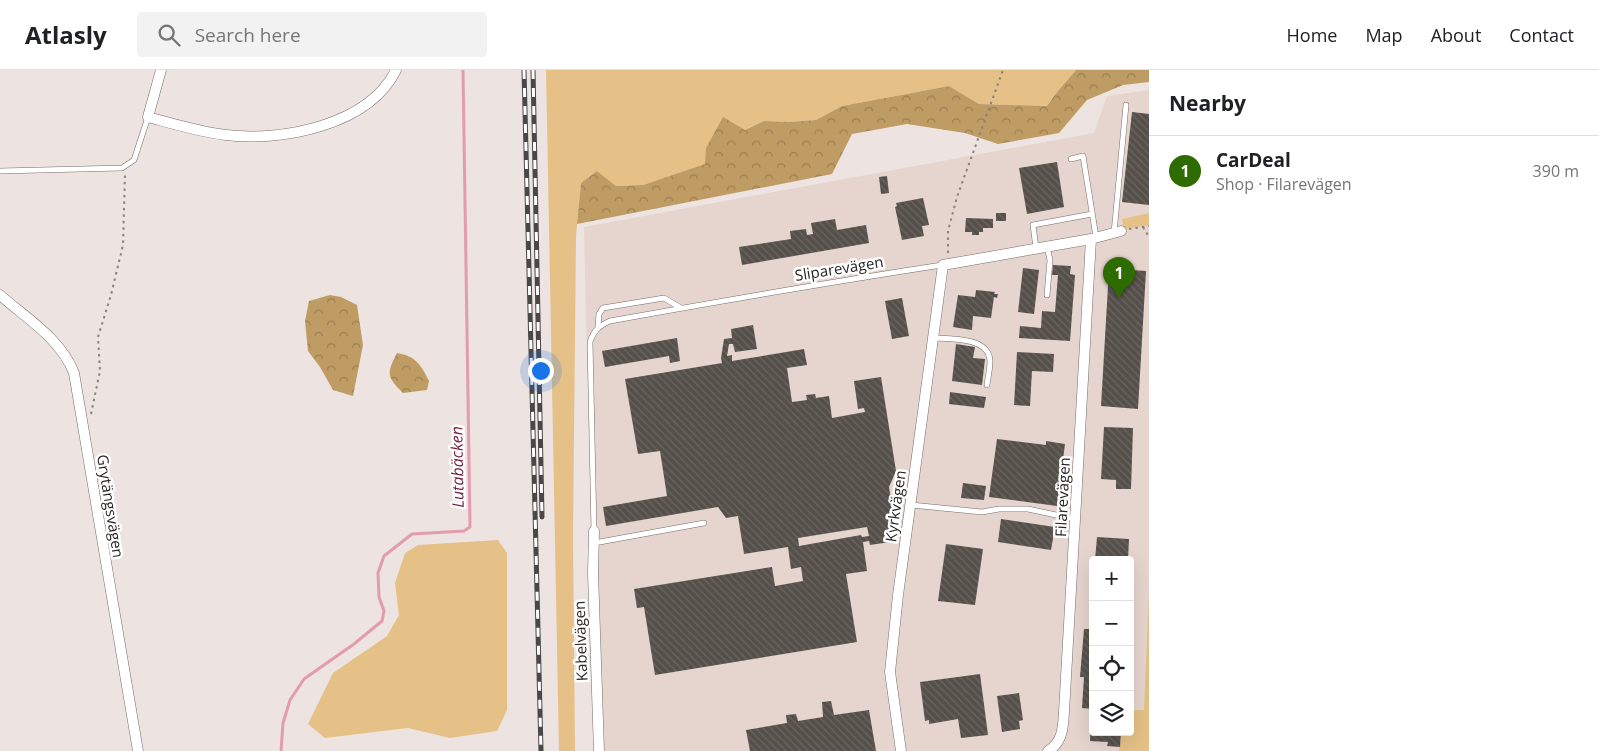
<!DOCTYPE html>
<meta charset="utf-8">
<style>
:root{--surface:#fff;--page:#f2f2f2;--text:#202124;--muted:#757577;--line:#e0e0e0;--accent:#2e6c00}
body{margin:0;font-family:"Open Sans",sans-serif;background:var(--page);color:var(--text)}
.controls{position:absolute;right:15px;bottom:15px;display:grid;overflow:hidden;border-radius:5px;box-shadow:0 5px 20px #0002}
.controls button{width:45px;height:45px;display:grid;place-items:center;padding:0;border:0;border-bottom:1px solid var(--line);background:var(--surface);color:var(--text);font:25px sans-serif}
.you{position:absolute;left:540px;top:300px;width:18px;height:18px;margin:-12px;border:4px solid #fff;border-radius:50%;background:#1a73e8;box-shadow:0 0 0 8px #1a73e833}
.badge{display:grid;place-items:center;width:32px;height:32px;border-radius:50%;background:var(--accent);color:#fff;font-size:16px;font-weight:700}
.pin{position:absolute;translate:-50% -41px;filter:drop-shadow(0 1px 2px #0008)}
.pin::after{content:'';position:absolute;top:26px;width:18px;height:15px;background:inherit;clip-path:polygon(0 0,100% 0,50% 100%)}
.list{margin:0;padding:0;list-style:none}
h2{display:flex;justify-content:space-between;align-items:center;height:65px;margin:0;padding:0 20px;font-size:21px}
h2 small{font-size:16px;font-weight:400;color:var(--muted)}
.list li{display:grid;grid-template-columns:32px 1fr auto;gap:15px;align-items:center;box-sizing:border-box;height:70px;padding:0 20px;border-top:1px solid var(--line)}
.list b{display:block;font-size:19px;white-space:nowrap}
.list p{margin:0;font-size:16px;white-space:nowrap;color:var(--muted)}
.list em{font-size:16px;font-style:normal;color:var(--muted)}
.icon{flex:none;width:28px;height:28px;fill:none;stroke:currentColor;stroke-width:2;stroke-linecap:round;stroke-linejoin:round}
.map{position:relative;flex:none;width:1149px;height:681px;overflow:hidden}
header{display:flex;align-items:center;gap:30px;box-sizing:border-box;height:70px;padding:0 25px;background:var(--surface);border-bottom:1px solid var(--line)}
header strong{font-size:24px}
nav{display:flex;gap:28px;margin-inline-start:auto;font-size:18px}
.search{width:350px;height:45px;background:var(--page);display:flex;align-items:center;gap:12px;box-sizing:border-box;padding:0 18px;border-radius:5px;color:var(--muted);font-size:19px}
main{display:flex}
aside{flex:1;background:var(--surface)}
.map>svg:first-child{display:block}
.built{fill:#e6d5ce}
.grass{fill:#e5c187}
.forest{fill:url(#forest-crowns)}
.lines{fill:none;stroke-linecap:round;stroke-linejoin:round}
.stream{stroke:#e29cae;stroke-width:3}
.building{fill:url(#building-back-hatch);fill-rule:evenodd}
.service-casing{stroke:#756d6a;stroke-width:6}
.minor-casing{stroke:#756d6a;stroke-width:11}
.path{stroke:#898380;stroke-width:2;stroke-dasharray:2.5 4;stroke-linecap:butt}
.service{stroke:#fff;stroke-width:5}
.minor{stroke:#fff;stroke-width:10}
.rail-casing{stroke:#4b4745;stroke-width:5}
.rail{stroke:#fff;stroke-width:3;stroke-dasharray:9;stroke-linecap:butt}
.labels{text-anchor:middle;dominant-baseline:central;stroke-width:5;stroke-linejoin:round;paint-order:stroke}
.street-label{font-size:15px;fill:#292624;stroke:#fff}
.water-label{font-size:16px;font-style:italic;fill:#74233f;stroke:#fff}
</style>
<header>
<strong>Atlasly</strong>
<div class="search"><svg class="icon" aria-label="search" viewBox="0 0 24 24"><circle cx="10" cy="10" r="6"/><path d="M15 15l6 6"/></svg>Search here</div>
<nav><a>Home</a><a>Map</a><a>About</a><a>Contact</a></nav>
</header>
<main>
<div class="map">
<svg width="1149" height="681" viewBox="0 0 1149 681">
<defs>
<pattern id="forest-crowns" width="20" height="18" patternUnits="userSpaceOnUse" patternTransform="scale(1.25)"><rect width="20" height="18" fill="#bf9c63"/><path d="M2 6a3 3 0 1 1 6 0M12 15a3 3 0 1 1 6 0" fill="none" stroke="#9b7f51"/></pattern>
<pattern id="building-back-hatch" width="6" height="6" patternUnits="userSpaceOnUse" patternTransform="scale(1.25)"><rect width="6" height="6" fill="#56504b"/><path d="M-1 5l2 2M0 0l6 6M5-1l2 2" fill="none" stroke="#6b6662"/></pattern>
</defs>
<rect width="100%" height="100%" fill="#ede3e0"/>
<path class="built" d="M1149,20V554L1147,648H1130V490H1093V662H1125V681H596L584,157L1094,63L1107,26Z"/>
<path class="grass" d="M546,0H1076L1057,22L1047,36L979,34L949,16L842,36L816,50L788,52L764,51L706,78V94L643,115L616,116L597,101L581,113L576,166L573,467L575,681H559Z
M1149,143V155L1124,159L1122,149Z
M498,470L507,483V640L497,661L450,668L408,658L325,668L308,654L333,603L387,566L399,545L395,513L405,483L418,475Z
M1149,522V681H1119L1121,662H1130V640H1144Z"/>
<path class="forest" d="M1076,0H1149V12L1123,15L1087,30L1059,63L998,74L965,63L907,54L852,64L832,104L577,154L581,113L597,101L616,116L643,115L705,94L706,78L723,47L745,60L764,51L788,52L816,50L842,36L949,16L979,34L1047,36L1057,22Z
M330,225L341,227L357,235L363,275L353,326L333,320L320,297L308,281L305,251L309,231Z
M397,283C416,286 421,295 429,311L427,320L403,323C387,307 386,304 397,283Z"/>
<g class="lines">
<path class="stream" d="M281,681L283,653L290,630L304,609L354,574L382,551L384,541L379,527L378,503L384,486L412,464L464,461L470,457L463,0"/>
</g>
<path class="building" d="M1132,42L1149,44V135L1122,132Z
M1057,92L1064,137L1027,144L1019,98Z
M887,106L889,123L881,124L879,107Z
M923,128L929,155L922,156L924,166L902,170L895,137L897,136L896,133Z
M996,143H1006V151H996Z
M966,148L993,149V158H983V162H979V165H972V162H965Z
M835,149L837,160L866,155L869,173L742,195L739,177L791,169L790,161L806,159L807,165L813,164L811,153Z
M1053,195L1071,196L1070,204L1075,205L1070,271L1019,268L1020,256L1041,258L1042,241L1055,242L1058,205H1052Z
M1128,197L1131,200L1146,201L1138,339L1101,336L1109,199L1125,200Z
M1023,198L1039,200L1034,244L1018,242Z
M976,220L995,222L994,224H998L997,228L994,227L991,248L973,246L972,260L953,257L958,225L975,227Z
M902,228L909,266L892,269L885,231Z
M753,255L757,279L735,282L733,274H729L727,286L732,285V291L804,279L807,295L787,298L792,332L807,330L806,325L815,324L816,328L829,326L832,348L865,342L864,338L858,339L854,311L881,307L896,401L889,417L893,443L890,472L870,475L869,471L863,472L867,501L846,504L857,572L655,605L644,537L637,538L634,519L772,497L775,516L803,511L801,497L791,499L788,477L744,484L738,446L726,448L718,437L606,456L603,437L667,426L660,381L638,384L625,309L722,293L721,288L724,269L732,268L731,259ZM867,457L869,466L862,467L861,465L799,476L798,468Z
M677,268L680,291L670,293L669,286L605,297L602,281Z
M956,274L975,277L973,288L985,289L982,315L952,311Z
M1017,282L1054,284L1053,302L1032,301L1030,336L1014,335Z
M950,322L986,327L984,338L949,334Z
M1104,357L1133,358L1131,419H1116V410L1101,409Z
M997,369L1046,375V371L1065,374L1057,436L989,427Z
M963,413L986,416L984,430L961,428Z
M1001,449L1055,457L1051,480L998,472Z
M1097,467L1129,469L1128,490H1095Z
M946,474L983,479L975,535L938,531Z
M1084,559H1093V639L1082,638L1084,607H1080Z
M980,604L988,665L961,668L958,649L929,654V650L925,651L920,612Z
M1019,623L1023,650L1019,651L1020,659L1002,662L997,626Z
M831,631L834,645L869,640L876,681H750L746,660L787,653L786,645L796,644L798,651L823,647L822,632Z
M1091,646H1093V662H1121L1120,677L1107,676L1108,672L1090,671Z"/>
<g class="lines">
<defs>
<path id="service" d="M1071,89L1083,86L1096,167
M0,101L122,98L134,90L148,47
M1114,163L1126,35
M1047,177L1050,190L1047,225
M1036,178L1033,155L1092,144
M598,256L599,244L603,238L664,228L681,238
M933,268C951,269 989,267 990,291C990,299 988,307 987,315
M911,435L982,442L999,439H1028L1075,449
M594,461L590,272C594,260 599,256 610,251C721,231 831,212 942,195
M594,473L704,453"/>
<path id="minor" d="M161,0L148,47C174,54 200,62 226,65C282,72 369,55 396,0
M0,225C26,248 61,269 74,303L138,681
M594,461L593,503L599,681
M901,681L890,602L898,525L943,195L1091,169L1121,161
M1048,681C1063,672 1063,657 1064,642L1091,169"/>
</defs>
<use href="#service" class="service-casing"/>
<use href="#minor" class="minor-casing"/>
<path class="path" d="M1143,157L1149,167
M1129,159L1149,156
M948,183V161L957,127L1003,0
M91,344L100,301L98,267L111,225L123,175L125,105"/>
<use href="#service" class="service"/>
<use href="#minor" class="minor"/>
<defs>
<path id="rail" d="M524,0L541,681
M533,0L542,447"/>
</defs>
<use href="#rail" class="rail-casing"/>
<use href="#rail" class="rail"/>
</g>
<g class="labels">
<g class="street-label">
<text transform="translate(839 198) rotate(-9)">Sliparevägen</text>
<text transform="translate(1062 427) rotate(-87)">Filarevägen</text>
<text transform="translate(111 436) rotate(81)">Grytängsvägen</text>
<text transform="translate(895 436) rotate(-82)">Kyrkvägen</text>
<text transform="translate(580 571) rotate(-92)">Kabelvägen</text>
</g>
<g class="water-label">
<text transform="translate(457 397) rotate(-91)">Lutabäcken</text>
</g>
</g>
</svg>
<div class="controls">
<button>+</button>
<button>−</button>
<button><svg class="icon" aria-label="locate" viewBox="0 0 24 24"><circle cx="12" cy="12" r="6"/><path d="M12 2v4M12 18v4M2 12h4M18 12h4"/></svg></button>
<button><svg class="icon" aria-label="layers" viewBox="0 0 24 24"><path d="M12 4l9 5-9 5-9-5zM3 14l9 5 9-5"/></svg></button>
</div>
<div class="you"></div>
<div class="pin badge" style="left:1119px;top:228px">1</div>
</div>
<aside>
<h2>Nearby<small></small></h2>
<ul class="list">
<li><span class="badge">1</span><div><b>CarDeal</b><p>Shop · Filarevägen</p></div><em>390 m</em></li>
</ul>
</aside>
</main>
